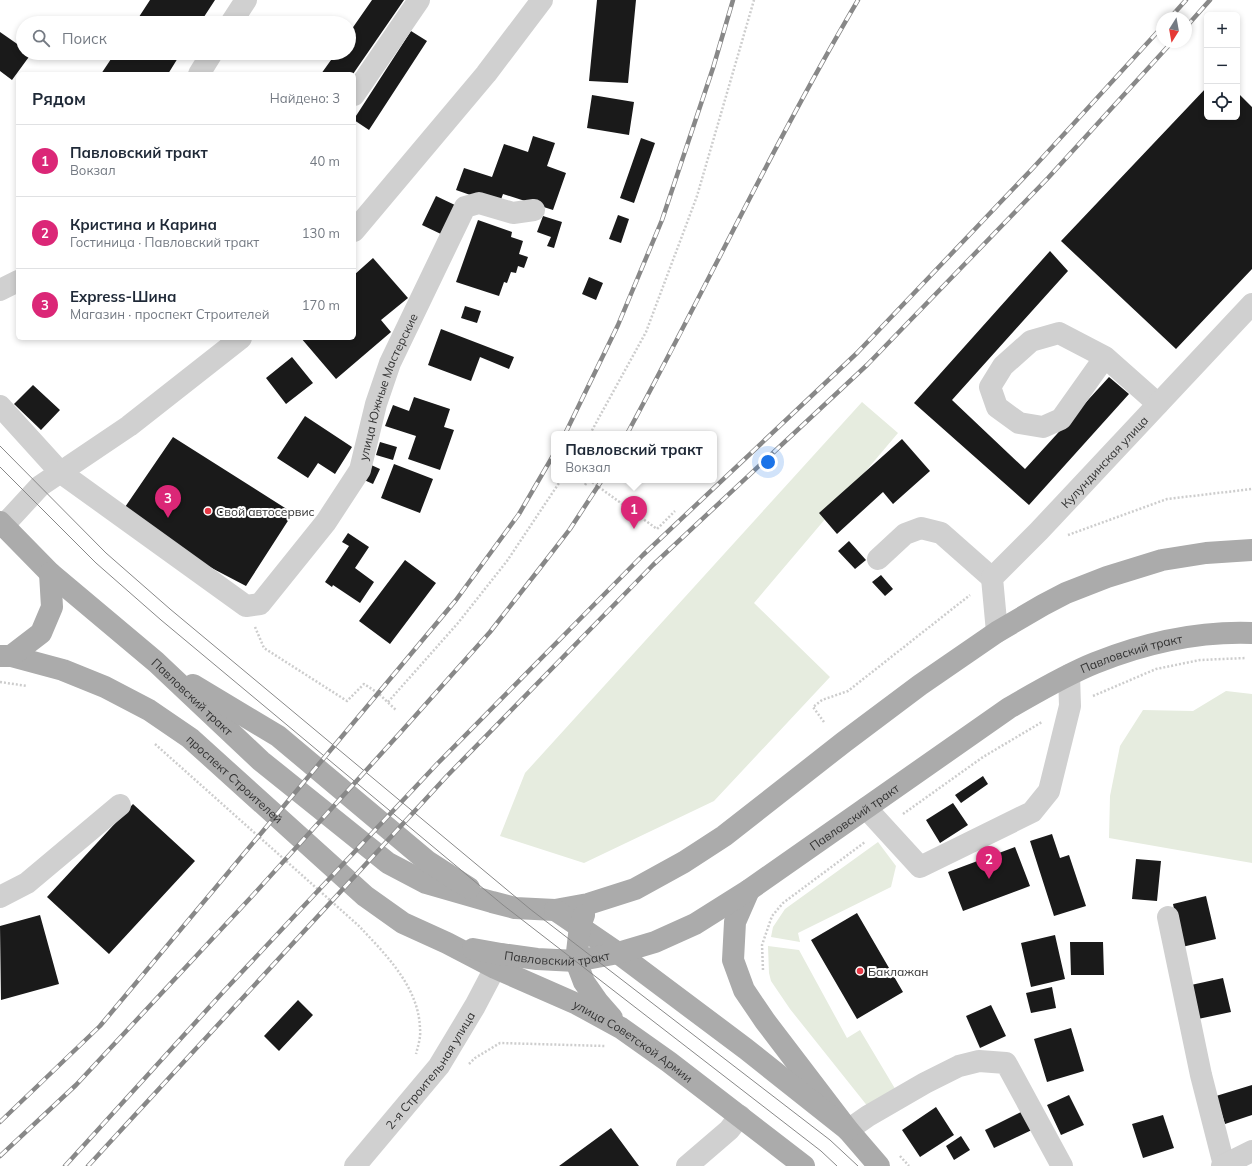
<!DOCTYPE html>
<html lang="ru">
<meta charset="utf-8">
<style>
:root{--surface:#fff;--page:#f2f2f3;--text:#1f2937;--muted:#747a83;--line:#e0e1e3;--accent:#db2777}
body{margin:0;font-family:Mulish,sans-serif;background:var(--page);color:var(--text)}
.controls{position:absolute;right:12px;top:12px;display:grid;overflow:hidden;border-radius:6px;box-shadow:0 2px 6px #0003}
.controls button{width:36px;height:36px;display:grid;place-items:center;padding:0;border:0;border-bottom:1px solid var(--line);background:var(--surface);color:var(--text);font:20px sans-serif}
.compass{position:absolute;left:1156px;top:12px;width:36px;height:36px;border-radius:50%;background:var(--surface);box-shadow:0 2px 6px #0003;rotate:191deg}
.you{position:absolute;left:768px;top:462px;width:14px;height:14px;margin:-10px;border:3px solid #fff;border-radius:50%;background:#1a73e8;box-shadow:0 0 0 6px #1a73e833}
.badge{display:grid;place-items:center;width:26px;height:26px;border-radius:50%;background:var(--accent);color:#fff;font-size:13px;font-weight:700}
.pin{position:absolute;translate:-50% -33px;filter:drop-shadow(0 1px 2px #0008)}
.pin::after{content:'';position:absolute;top:21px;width:14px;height:12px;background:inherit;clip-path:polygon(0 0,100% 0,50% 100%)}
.popup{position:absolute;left:551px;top:431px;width:166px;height:52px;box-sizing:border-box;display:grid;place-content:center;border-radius:6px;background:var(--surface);filter:drop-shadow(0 1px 3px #0005);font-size:13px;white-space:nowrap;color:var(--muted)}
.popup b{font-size:15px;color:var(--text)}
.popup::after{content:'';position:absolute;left:50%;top:100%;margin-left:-8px;border:8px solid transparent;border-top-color:var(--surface)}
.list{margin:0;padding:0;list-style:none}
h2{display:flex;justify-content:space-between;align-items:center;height:52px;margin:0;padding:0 16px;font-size:17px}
h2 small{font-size:13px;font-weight:400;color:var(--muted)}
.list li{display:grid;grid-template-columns:26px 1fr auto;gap:12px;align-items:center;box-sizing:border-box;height:72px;padding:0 16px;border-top:1px solid var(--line)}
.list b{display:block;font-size:15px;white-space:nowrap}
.list p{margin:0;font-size:13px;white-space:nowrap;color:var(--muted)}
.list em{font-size:13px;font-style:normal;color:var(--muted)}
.icon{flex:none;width:22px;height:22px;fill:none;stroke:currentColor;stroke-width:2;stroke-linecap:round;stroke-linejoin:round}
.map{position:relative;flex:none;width:1252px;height:1166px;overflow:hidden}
.search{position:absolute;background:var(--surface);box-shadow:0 2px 6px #0003;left:16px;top:16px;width:340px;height:44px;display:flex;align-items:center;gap:10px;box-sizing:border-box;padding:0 14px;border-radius:22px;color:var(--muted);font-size:15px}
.panel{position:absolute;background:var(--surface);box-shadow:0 2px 6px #0003;left:16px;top:72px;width:340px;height:268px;border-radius:6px}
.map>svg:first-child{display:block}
.green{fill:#e6ecdf}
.building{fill:#1a1a1a}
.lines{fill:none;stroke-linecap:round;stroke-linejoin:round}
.path{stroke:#cdcdcd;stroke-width:2.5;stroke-dasharray:2 2;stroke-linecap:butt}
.minor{stroke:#d0d0d0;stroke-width:22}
.major{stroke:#ababab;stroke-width:22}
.tram{stroke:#888;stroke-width:1}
.rail-casing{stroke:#888;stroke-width:4.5}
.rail{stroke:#fff;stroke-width:3;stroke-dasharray:9;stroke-linecap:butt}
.poi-dot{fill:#e63946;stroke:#fff;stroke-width:1.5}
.labels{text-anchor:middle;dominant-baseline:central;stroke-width:4;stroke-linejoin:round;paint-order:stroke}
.street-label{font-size:12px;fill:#333;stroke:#fff}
.poi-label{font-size:12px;fill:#333;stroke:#fff;text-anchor:start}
</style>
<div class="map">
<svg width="1252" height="1166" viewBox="0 0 1252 1166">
<rect width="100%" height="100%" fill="#fff"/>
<path class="green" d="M862,402L898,433L754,603L830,677L714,801L584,863L500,836L525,773Z
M1226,691L1252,694V863L1109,838L1110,796L1120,746L1143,710L1193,711Z
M878,842L896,866L891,887L798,933L800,942L771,937L773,927L785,909Z
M768,946L799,950L847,1038L860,1030L897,1092L869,1108L790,1009L771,981L769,973Z"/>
<path class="building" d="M150,0H215L200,23H135Z
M372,0H404L353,74H321L336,53H349V33Z
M597,0H636L628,83L589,81Z
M411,31L427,41L369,130L354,120V119Z
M0,32L23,48V53L31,54L12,80L0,71Z
M115,53H181L168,74H101Z
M1207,87V117H1237V92L1252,107V269L1176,349L1061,241Z
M592,95L634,102L629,135L587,128Z
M533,136L555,143L547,166L566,173L553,210L503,194L499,205L456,190L464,168L492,177L504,144L528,152Z
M641,138L655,143L634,203L620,198Z
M436,196L457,206L443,235L422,225Z
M618,215L629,219L621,243L609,239Z
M543,216L562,222L554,248L547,246L551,237L537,232Z
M478,220L512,232L511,237L523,241L519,254L528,257L524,268L518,266L516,273L511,272L507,283L504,282L499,296L456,282Z
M1050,251L1068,271L952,400L1025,469L1109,377L1129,394L1029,505L914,403Z
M373,258L408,298L381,320L391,332L336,379L301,338H354V275Z
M589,277L603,283L596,300L582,294Z
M465,306L481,311L477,323L461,318Z
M441,329L514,357L509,369L480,357L471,381L428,365Z
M292,357L313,383L286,404L266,378Z
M33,385L60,410L41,430L14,404Z
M414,397L450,409L444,427L454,430L440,470L408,459L416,436L385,426L393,405L409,411Z
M305,416L352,447L335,474L318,463L308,478L277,458Z
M173,437L293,513L246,586L183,553L123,510Z
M902,439L930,471L893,504L883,492L837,534L819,513Z
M380,442L397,447L393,460L376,455Z
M369,464L380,469L373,484L362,479Z
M394,464L433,479L420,513L381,498Z
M348,533L369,547L355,568L374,582L360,603L333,585L332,587L325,582L349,546L342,542Z
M849,541L866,560L855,569L838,551Z
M405,560L436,583L390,644L359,621Z
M881,575L893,589L885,596L872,582Z
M983,776L988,784L961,803L955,795Z
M953,803L968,825L940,843L926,820Z
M133,804L195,861L109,954L47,897Z
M1052,834L1060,858L1069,855L1086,906L1054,916L1030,841Z
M1015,847L1030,886L963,911L948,872Z
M1136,859L1161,861L1157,901L1132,899Z
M1206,896L1216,939L1182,947L1173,904Z
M857,913L903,992L857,1019L811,940Z
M40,915L59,984L1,1000L0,926Z
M1055,935L1065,979L1031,987L1021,943Z
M1070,942H1103L1104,975H1071Z
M1223,978L1231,1012L1198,1019L1191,985Z
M1052,987L1056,1008L1031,1013L1026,993Z
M298,1000L313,1015L279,1051L264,1036Z
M991,1005L1006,1036L980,1048L966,1016Z
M1071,1028L1084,1071L1047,1082L1034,1039Z
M1252,1085V1115L1225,1124L1216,1096Z
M1069,1095L1084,1125L1061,1135L1047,1105Z
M936,1107L954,1135L920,1157L902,1130Z
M1027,1109L1036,1128L994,1148L985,1130Z
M1163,1115L1174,1148L1143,1158L1132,1124Z
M611,1128L639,1166H559Z
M961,1136L970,1150L954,1160L946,1146Z"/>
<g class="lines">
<path class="path" d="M590,434L646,332L697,196L754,0
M589,480L657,529L675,511
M585,485L588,480
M1068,535L1167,499L1252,489
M255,627L264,648L347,701L364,684L378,693L396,710
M0,682L27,686
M1093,696L1156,669L1200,660L1246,658
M388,702L458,623L507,561L561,480
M824,722L813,707L822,700L848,691L970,595
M155,744L359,926C386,955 419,987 420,1029C421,1037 418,1046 416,1054
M903,814L983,757L1042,722
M763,970L762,945L772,916L783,903L865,842
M469,1064L475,1058L500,1043L605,1046
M900,1156L909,1166"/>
<g class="minor">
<path d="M231,23L246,0"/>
<path d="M199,74L212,53"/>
<path d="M354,95L419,0"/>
<path d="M354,231L486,74L542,0"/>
<path d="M0,290L18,281"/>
<path d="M1105,357L1061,419L1043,427L1019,423L997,407L990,387L1003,366L1031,341L1059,333L1105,357L1158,404"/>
<path id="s1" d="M0,406L60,472L246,606L260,604L326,522L360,470L376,404L390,363L465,207L479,203L513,213L534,210"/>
<path d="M4,525L40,486L129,426L241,338"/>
<path d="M878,559L905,534L921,528L941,533L992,578"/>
<path id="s2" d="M997,632L992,578L1039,531L1252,304"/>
<path d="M866,808L920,867L1032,812L1049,791L1070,706L1069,675"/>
<path d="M0,897L27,883L120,805"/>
<path d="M1168,917L1201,1075L1224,1165"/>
<path d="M848,1130L868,1116L925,1083L959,1066L979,1061L1006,1063L1062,1166"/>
<path id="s3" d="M355,1166L439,1066L475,1006L495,968"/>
<path d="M687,1166L729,1130L740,1116"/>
<path d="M1222,1166L1252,1151"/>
</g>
<g class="major">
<path id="s4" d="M0,522L50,573L156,662L261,761L388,863L426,883L492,902L515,908L555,910L588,904L635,889L684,862L724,836L844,742L920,685L997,632L1043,605L1066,593L1107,577L1162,560L1206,553L1252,550"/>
<path id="s5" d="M0,656H11L63,670L105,687L149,710L190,738L365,896L403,923L447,943L495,968L577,1004L621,1028L669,1062L804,1166"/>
<path d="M11,656L41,633L52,607L50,573"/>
<path d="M193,685L278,736L427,861L469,888"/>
<path d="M749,890L735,922L733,960L744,990L765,1021L848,1130L879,1166"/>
<path d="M555,910L618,953L746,1049L848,1130"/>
<path d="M584,915L580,926L576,961L584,982L598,1002L612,1018"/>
<path id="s6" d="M473,949L501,954L537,959L576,961L618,953L655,942L695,924L749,890L1009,708C1037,692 1065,675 1095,663C1145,643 1198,631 1252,633"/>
</g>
<path class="tram" d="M0,446L106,553L170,609L530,909L830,1140L858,1166
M0,467L96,563L161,620L503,905L821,1151L837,1166"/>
<defs>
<path id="rail" d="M1170,18L1186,0
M1186,27L1210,0
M565,434L618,325L662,220L713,68L733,0
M627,434C705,290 775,141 858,0
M0,1122L100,1026L456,600L519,514L554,454
M0,1156L76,1085L254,894L400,733L490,632L540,568L570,529L602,480
M65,1166L224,991L437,764L643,555L857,353L1033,168L1162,27
M88,1166L446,777L653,565L867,365L1048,178L1172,42"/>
</defs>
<use href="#rail" class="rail-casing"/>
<use href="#rail" class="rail"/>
</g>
<g class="poi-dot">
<circle cx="208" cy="511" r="4"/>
<circle cx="860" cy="971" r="4"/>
</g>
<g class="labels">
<g class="street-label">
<text stroke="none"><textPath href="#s1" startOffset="588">улица Южные Мастерские</textPath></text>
<text stroke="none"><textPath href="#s2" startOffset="216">Кулундинская улица</textPath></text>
<text stroke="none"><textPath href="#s6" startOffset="745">Павловский тракт</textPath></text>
<text stroke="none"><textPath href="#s4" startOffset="260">Павловский тракт</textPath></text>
<text stroke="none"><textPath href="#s5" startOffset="270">проспект Строителей</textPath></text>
<text stroke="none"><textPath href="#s6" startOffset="421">Павловский тракт</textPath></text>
<text stroke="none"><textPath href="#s6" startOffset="85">Павловский тракт</textPath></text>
<text stroke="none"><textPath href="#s5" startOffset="751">улица Советской Армии</textPath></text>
<text stroke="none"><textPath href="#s3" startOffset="122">2-я Строительная улица</textPath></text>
</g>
<g class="poi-label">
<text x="216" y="511">Свой автосервис</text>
<text x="868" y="971">Баклажан</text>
</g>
</g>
</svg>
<div class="controls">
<button>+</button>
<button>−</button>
<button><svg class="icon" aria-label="locate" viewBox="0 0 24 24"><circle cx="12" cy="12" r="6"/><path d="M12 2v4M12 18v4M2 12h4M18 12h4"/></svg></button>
</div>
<svg class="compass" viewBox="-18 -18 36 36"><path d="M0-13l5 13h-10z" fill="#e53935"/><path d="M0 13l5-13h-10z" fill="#747a83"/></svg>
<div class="you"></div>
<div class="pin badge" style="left:634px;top:529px">1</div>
<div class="popup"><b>Павловский тракт</b>Вокзал</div>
<div class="pin badge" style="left:989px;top:879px">2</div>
<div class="pin badge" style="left:168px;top:518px">3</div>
<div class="search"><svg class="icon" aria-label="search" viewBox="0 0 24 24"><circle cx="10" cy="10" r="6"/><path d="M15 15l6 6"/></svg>Поиск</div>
<section class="panel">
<h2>Рядом<small>Найдено: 3</small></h2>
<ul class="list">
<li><span class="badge">1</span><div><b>Павловский тракт</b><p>Вокзал</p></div><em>40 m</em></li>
<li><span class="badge">2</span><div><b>Кристина и Карина</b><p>Гостиница · Павловский тракт</p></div><em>130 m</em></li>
<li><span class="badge">3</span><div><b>Express-Шина</b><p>Магазин · проспект Строителей</p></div><em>170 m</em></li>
</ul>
</section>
</div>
